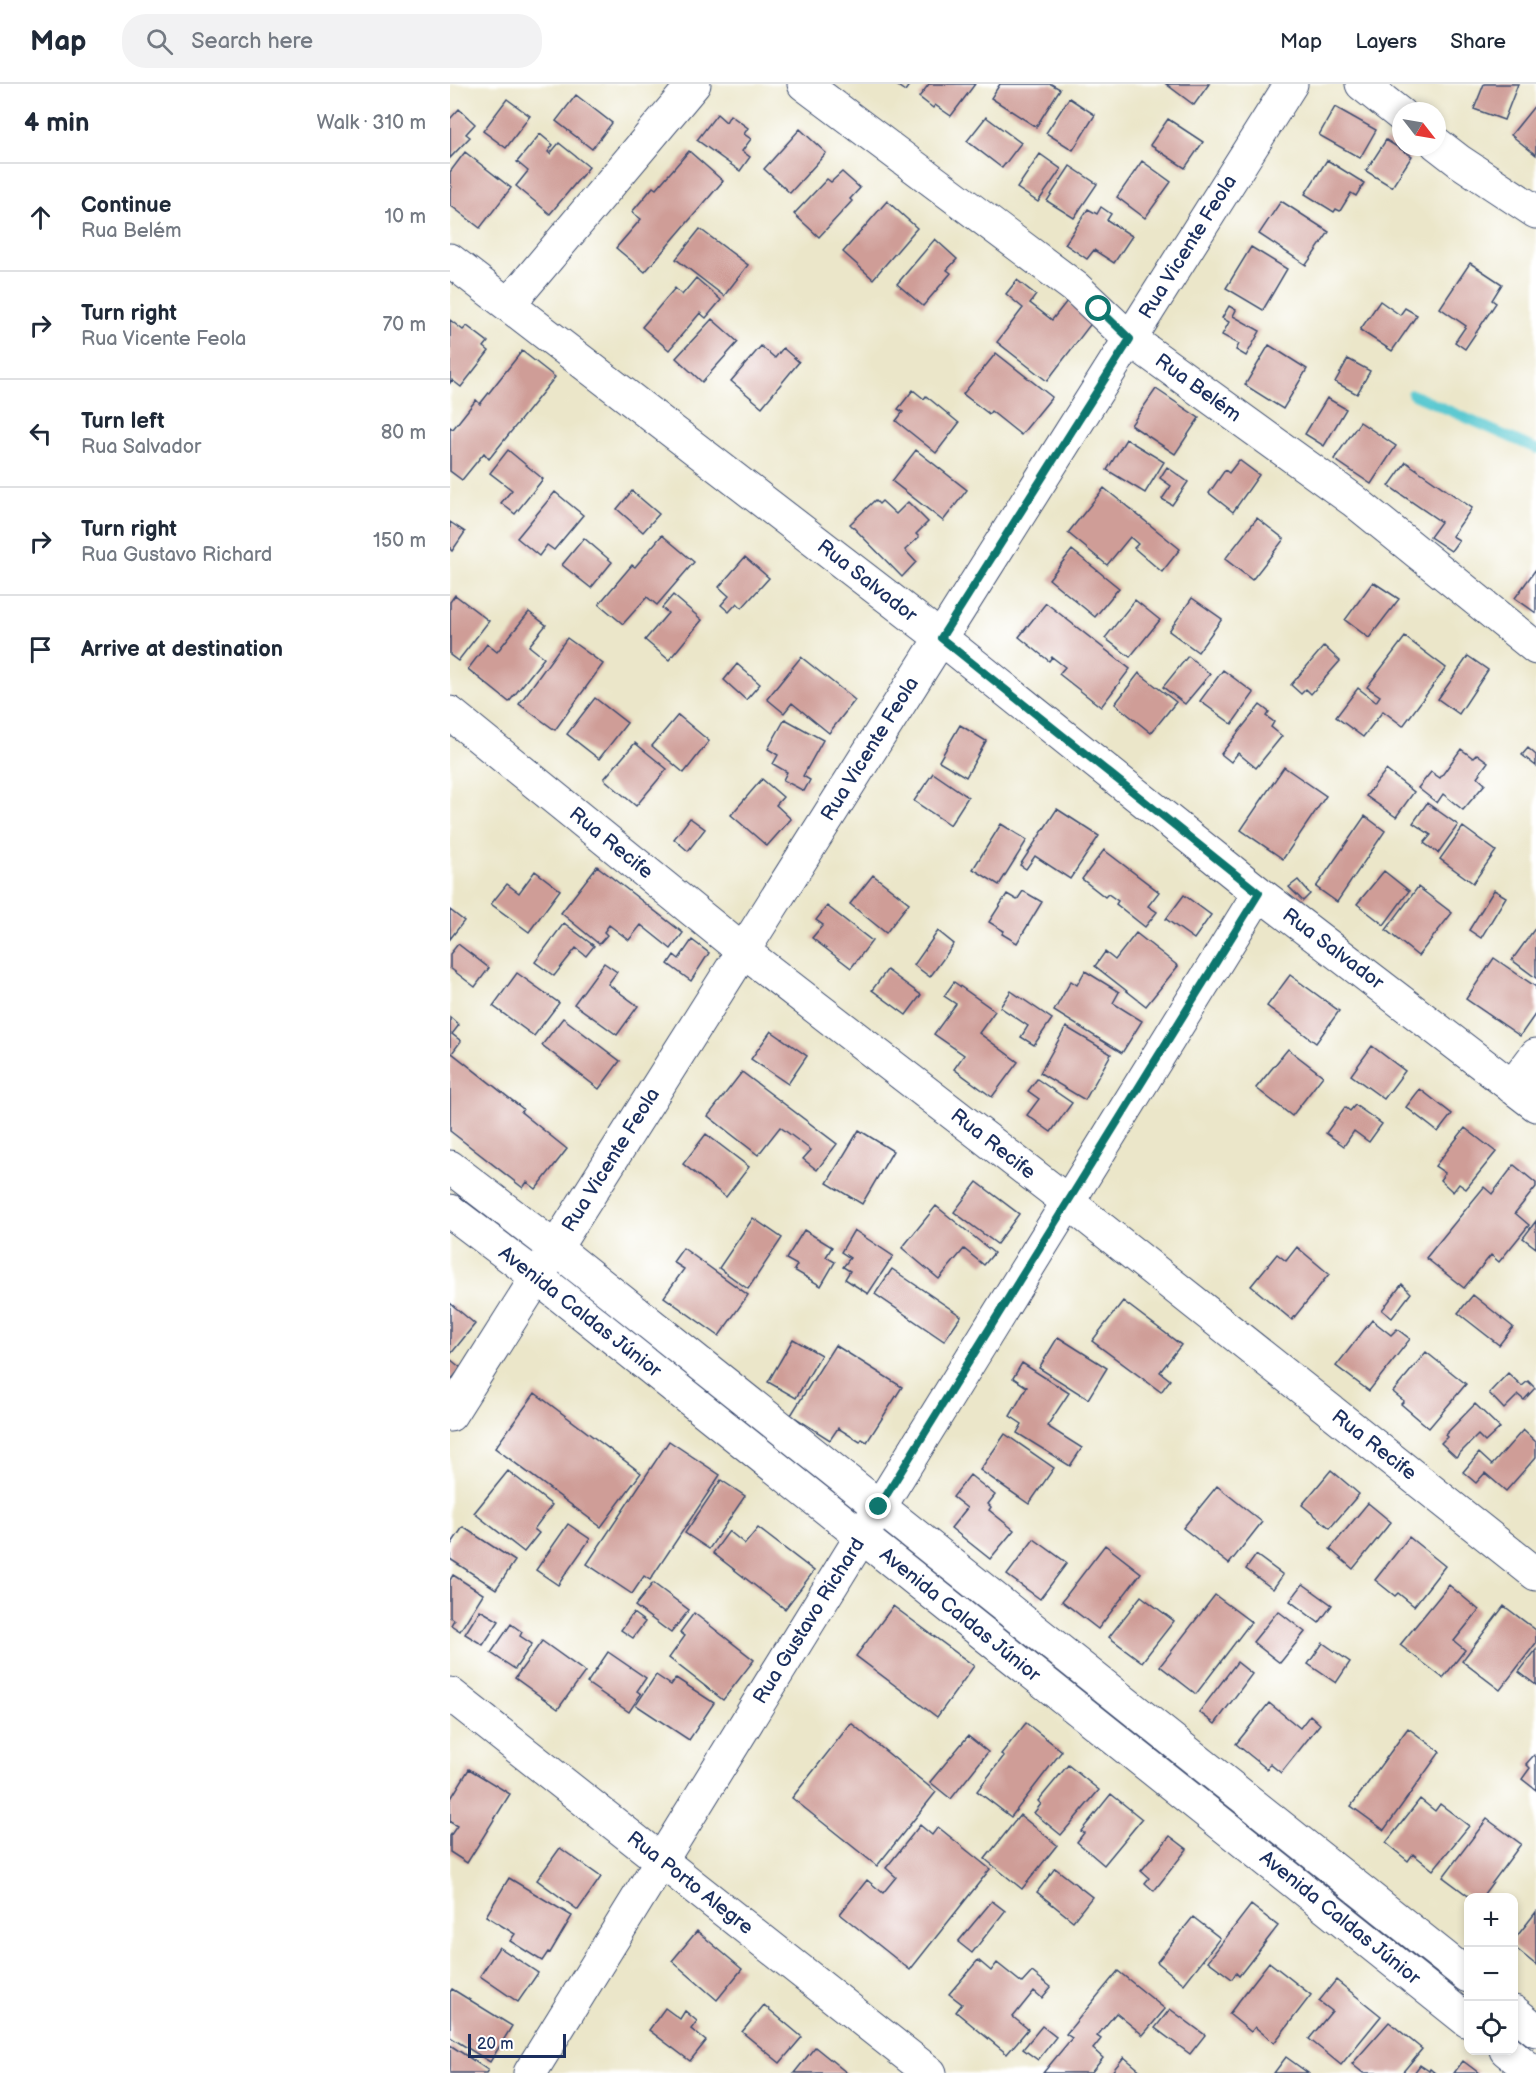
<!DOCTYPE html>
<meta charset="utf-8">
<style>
:root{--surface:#fff;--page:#f2f2f3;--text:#1f2937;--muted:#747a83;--line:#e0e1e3}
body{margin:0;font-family:"Balsamiq Sans",sans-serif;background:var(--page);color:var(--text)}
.controls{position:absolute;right:18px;bottom:18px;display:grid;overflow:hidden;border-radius:12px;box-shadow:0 3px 9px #0003}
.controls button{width:54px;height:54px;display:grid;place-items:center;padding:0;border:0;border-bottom:2px solid var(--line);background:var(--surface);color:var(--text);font:30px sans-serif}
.compass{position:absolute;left:942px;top:18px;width:54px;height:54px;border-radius:50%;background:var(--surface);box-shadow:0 3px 9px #0003;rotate:121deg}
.scale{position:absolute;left:18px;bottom:15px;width:98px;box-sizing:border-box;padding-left:6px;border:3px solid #1b2f5e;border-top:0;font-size:16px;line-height:21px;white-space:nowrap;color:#1b2f5e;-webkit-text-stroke:4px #fff;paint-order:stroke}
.stop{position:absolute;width:18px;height:18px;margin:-14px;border:4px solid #0f766e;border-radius:50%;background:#fff}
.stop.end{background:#0f766e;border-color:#fff;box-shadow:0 2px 6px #0008}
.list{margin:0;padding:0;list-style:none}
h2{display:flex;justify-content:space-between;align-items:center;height:78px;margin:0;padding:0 24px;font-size:26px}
h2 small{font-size:20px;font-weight:400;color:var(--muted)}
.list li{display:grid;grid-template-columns:39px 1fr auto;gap:18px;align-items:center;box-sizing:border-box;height:108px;padding:0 24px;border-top:2px solid var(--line)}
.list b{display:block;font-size:22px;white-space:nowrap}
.list p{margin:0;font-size:20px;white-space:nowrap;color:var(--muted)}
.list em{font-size:20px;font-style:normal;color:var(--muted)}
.icon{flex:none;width:33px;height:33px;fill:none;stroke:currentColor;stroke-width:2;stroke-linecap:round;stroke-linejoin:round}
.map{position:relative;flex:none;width:1086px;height:1989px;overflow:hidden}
header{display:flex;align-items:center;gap:36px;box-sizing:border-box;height:84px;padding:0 30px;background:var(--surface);border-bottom:2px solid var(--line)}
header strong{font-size:28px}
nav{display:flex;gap:33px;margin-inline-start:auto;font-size:21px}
.search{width:420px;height:54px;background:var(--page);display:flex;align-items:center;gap:15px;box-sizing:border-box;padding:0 21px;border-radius:24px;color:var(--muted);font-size:22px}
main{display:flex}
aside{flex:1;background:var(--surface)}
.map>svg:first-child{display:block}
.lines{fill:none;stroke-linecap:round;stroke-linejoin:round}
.stream{stroke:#5cc9d1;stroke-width:10}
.building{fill:#cf9d97}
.minor-casing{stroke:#3a4a6e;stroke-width:35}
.major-casing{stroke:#3a4a6e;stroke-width:35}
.minor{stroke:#fff;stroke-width:33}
.major{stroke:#fff;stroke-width:33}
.route{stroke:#0f766e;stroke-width:8}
.labels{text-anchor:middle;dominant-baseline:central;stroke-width:4.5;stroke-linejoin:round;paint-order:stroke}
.street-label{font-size:20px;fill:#1b2f5e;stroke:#fff}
</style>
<header>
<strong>Map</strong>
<div class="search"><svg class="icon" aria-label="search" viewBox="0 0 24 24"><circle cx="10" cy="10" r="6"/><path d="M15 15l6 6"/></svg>Search here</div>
<nav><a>Map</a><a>Layers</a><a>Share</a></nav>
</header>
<main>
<aside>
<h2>4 min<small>Walk · 310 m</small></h2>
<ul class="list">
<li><svg class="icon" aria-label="ahead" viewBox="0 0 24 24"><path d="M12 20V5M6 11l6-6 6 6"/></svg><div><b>Continue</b><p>Rua Belém</p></div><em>10 m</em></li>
<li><svg class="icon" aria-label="right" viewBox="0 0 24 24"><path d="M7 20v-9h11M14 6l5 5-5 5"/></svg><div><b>Turn right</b><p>Rua Vicente Feola</p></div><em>70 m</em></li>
<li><svg class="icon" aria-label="left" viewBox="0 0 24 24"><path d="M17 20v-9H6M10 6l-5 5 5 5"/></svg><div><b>Turn left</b><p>Rua Salvador</p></div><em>80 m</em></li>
<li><svg class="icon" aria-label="right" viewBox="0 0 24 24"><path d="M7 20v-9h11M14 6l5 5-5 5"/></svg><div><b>Turn right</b><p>Rua Gustavo Richard</p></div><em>150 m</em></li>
<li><svg class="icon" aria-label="arrive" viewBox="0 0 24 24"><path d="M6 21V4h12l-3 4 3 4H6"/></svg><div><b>Arrive at destination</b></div></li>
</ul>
</aside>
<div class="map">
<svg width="1086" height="1989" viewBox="0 0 1086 1989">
<rect width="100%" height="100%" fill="#fff"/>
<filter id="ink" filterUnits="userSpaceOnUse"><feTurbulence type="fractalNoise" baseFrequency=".0167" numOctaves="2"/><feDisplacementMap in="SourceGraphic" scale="12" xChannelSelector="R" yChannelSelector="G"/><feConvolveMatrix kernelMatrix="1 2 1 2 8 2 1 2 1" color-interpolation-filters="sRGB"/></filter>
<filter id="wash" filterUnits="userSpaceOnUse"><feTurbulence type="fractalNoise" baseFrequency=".008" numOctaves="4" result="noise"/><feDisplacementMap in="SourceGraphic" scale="24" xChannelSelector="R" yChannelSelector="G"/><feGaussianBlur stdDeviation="1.35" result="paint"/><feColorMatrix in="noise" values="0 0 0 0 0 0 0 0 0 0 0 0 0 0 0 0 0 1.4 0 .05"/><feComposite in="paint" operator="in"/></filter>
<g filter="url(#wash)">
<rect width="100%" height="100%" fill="#ebe6c9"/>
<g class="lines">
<path class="stream" d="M962,310L1086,365"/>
</g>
<g id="blocks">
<path class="building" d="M445,0H460L455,7Z
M479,0H525L501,32L485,21L483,24L469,13Z
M550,0H601L610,5L586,43L541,14Z
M716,0H759L744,21Z
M1034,0H1068L1054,36L1024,25Z
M126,11L162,39L142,65L106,37Z
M619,14L645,31L623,66L596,49Z
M57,15L80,32L56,64L33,47Z
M1086,20V71L1061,51Z
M885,23L926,46L910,74L869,51Z
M9,25L25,40L16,50L20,53L0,74V35Z
M267,30L276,38L280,31L298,44L294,50L301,55L292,67L300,73L290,87L247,56Z
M536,33L571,59L552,84L517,57Z
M718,35L753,58L735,84L700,61Z
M350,45L376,69L340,109L314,85Z
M90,50L103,61L98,68L100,70L109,59L139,83L100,130L66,102L78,87L67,78Z
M936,56L962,72L942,103L916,87Z
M239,67L273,97L195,188L166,164L191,135L182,128L203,103L206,105Z
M15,68L61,104L30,144L0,121V106L2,103L0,101V88Z
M590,70L611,85L588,118L567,104Z
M877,76L914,99L906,112L901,109L890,127L886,125L884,128L855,110Z
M692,77L721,98L695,134L667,113Z
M620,82L647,100L624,134L597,117Z
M392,88L410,104L400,115L402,117L369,153L344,130L377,95L381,98Z
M437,117L467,144L423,195L393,168Z
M831,117L879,148L856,181L809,150Z
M651,123L661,130L657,136L682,152L664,179L644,166L637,175L615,160L638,125L647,130Z
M250,145L298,181L274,212L226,175Z
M485,155L507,175L497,186L501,189L473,222L447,200Z
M801,163L837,185L813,226L776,204Z
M1020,179L1052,200L1042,216L1046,219L1015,265L1005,258L1016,242L990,224Z
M246,194L271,216L256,234L250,229L219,266L192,243L225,204L232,211Z
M567,196L586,211L580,219L602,236L617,217L643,237L597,297L547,258L573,224L556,210Z
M930,217L950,231L955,224L967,231L942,267L910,246Z
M779,222L786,226L783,232L810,247L796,272L786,266L789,260L772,251L779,238L772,234Z
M262,235L288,258L252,298L226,274Z
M0,236L13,246L17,242L38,258L34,263L39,267L11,303L2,296L0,299Z
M819,261L857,285L833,325L795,301Z
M311,262L325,274L333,264L349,278L312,323L281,297Z
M72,267L105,293L39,375L34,369L12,396L0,387V343L3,345L26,316L30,320Z
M546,269L602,313L571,351L541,327L539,330L513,310Z
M898,275L920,287L907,310L885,298Z
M706,305L749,334L725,370L681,341Z
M463,306L474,315L476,312L509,339L486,369L446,337L453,328L448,325Z
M877,314L896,325L874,362L855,350Z
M910,338L946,362L921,400L884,375Z
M676,355L714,378L695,409L657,386Z
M58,366L93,395L65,430L51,419L62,406L40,389Z
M466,366L517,406L493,437L442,397Z
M789,376L809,391L783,428L759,409L775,386L779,389Z
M956,378L1022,424L1002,452L1009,456L1001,467L980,453L991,438L939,402Z
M717,383L738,398L722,421L712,415L721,402L710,394Z
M654,404L730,465L712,488L684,464L688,460L680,453L657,481L618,449Z
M182,407L209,430L193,448L167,425Z
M105,408L133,431L104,466L97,461L89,472L67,454Z
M425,416L429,420L432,417L446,430L458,418L478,438L466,450L469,453L455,466L466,478L452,493L400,440Z
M807,434L834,455L802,496L775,475Z
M0,438L15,448L2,467L0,465Z
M212,451L244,478L207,521L197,513L173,540L149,520L182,481L185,483Z
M134,454L162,478L141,504L112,481Z
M622,466L669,504L645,533L599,495Z
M295,473L319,494L292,524L287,519L279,528L271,521L279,512L269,503Z
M1086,485V529L1065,514Z
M923,498L949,515L919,554L895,536Z
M5,511L39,537L8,577L0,571V518Z
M223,511L252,536L219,576L195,556L218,529L212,524Z
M742,514L772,535L748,568L719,547Z
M685,516L710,536L680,573L655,554Z
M596,519L680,585L651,623L609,590L615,583L602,573L599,577L569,553Z
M79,528L96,541L79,562L94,574L59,618L18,585L37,560L47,568Z
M955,553L996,584L953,642L933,627L913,653L886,633L908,604L926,618L930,612L917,603Z
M117,554L153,580L105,646L69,620Z
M874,562L890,577L861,610L856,605L851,610L841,601Z
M738,572L760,590L735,620L713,603Z
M1018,572L1038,586L1009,630L988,615Z
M351,573L405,616L379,649L342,619L334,629L317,615Z
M287,580L310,600L296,616L274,596Z
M773,586L804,609L782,640L750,617Z
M689,589L726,618L701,649L665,620Z
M145,614L177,639L149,675L117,650Z
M810,621L819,628L816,632L824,638L821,643L832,652L806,684L788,669L781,678L771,670Z
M228,631L259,657L234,689L202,662Z
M335,635L373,656L353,692L360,696L354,707L333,696L337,688L323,680L328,671L318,665Z
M510,641L536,657L516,693L489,677Z
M185,659L217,685L186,722L154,695Z
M1078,664L1086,671V682L1072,671Z
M1011,665L1023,674L1027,670L1038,678L1027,693L1035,700L1013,726L993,710L987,719L968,704L981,688L990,694Z
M834,683L876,712L833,775L791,746Z
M936,686L964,708L946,733L916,712Z
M483,689L518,713L500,741L464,717Z
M312,695L333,713L326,721L341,735L317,762L281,731Z
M977,719L1008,741L988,769L974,759L981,751L963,739Z
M607,725L649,752L620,795L585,772L576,785L570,781Z
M915,732L935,747L887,818L866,803Z
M240,734L255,745L238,767L224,755Z
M551,740L577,756L549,801L523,785Z
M1013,743L1046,767L1023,799L990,775Z
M654,766L709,808L698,822L707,828L695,843L666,820L668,817L658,810L655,813L632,795Z
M147,782L233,849L221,865L191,841L179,856L159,841L154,848L157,851L149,860L111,829Z
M85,787L110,806L79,848L41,820L57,800L69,809Z
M934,787L959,807L934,841L907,820Z
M423,791L459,819L436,849L400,820Z
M848,796L860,810L853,817L839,803Z
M968,803L1002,829L968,872L936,846Z
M1044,806L1056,813L1031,854L1019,846Z
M573,807L592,818L567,859L552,850L554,847L539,838L557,810L567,816Z
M734,811L761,831L744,855L716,835Z
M377,822L422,857L401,884L362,854L373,841L366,836Z
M0,826L14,837L0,855Z
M114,839L144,862L136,872L126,864L104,892L85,878Z
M1086,843V894L1062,876Z
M488,847L504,860L480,893L464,881Z
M686,849L728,882L696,922L645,882L655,868L665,876Z
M242,856L259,869L241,897L218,880L224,871L229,875Z
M8,860L39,884L25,903L0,884V870Z
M1044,874L1086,903V929L1070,952L1016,915Z
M154,879L167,888L158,900L188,922L167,951L124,920Z
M437,886L471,911L456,931L422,906Z
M635,887L669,908L663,919L692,937L672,969L604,927L621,897L627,901Z
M67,889L109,919L84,952L43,922Z
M840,891L889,927L866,959L817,922Z
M504,898L545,927L529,949L568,978L542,1013L504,985L514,971L484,950L506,920L494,912Z
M561,907L602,935L584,961L571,953L578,942L550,923Z
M0,933L9,941L2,950L11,957L2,969L73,1025L71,1028L117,1065L86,1105L77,1098L73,1104L0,1047Z
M113,934L170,977L149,1005L92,961Z
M616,943L661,970L635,1016L590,989Z
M321,947L357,972L338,1000L301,975Z
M922,962L955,987L934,1015L901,991Z
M838,965L873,992L842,1032L806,1004Z
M292,988L387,1060L367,1086L353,1075L361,1066L330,1043L308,1071L258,1032Z
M587,995L622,1019L601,1048L577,1031L589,1015L578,1007Z
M970,1005L1002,1030L988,1048L956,1023Z
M905,1021L932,1040L919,1058L904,1047L894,1062L876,1049L895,1023L900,1027Z
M1015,1044L1046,1068L1016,1105L1009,1100L1003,1108L990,1096L995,1089L985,1082Z
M409,1046L443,1067L412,1120L377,1099Z
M256,1050L299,1083L276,1113L233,1080Z
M1064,1081L1086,1099V1103L1065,1129L1079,1141L1049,1178L1041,1171L1014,1204L976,1174L1034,1103L1042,1110Z
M527,1098L569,1130L547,1160L504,1128Z
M486,1122L544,1169L534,1181L514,1165L489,1195L452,1164Z
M303,1134L332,1154L298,1205L269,1184Z
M1086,1137V1164L1073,1154Z
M354,1146L382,1163L376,1173L385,1178L371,1202L344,1186L347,1181L336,1175Z
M404,1146L443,1172L418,1210L395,1195L400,1187L393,1183L400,1174L391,1168Z
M847,1163L879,1190L842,1236L801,1202L827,1170L836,1177Z
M233,1164L298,1211L269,1252L214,1213L234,1185L223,1178Z
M442,1185L511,1232L494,1257L425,1210Z
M952,1200L961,1209L942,1234L932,1226Z
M1023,1211L1063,1243L1049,1261L1008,1229Z
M673,1217L731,1261L710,1288L720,1296L711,1308L642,1257Z
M0,1219L25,1240L0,1271Z
M922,1236L941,1251L947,1245L960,1255L919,1307L886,1282Z
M608,1253L657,1284L638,1315L589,1284Z
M343,1255L371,1271L346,1314L318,1298Z
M385,1261L452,1303L417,1358L412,1355L410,1358L388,1344L380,1356L341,1331Z
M976,1268L1016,1300L979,1344L951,1320L954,1317L943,1308Z
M0,1275L11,1284L0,1297Z
M572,1279L619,1309L597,1342L632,1364L620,1382L567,1349L572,1340L560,1332L577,1303L563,1294Z
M1058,1289L1072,1302L1078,1297L1085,1304L1074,1316L1068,1311L1054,1325L1039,1309Z
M85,1309L191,1389L151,1443L45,1364Z
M1025,1320L1050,1344L1035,1358L1028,1351L1006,1373L991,1359L997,1353L995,1351Z
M1073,1346L1086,1358V1373L1056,1407L1035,1389L1026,1399L1013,1388L1029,1369L1042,1381Z
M555,1350L604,1384L579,1420L530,1386Z
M219,1357L270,1391L200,1496L194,1492L182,1510L137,1480Z
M881,1386L909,1410L880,1444L852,1421Z
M58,1387L102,1421L84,1445L89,1449L74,1468L24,1429Z
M520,1391L545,1411L538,1420L541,1423L539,1426L564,1446L540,1475L501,1444L517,1424L503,1413Z
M271,1396L295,1412L259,1465L235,1449Z
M767,1402L812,1438L779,1480L733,1444Z
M918,1419L941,1438L903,1485L880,1465Z
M118,1440L140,1455L108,1501L86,1486Z
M13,1443L65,1477L46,1505L0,1475V1462Z
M308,1444L364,1487L335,1525L263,1469L279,1447L295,1460Z
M959,1453L995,1482L964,1522L948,1509L945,1512L925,1496Z
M584,1455L617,1479L590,1515L557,1491Z
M655,1461L691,1489L648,1545L612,1517Z
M806,1471L833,1491L823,1505L796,1485Z
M3,1491L33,1510L10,1547L1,1541L4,1536L0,1533V1496Z
M203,1499L239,1526L221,1549L185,1522Z
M853,1500L882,1521L869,1539L840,1517Z
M999,1501L1029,1526L1004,1557L1015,1566L993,1594L950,1561Z
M765,1511L801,1538L746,1610L710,1582Z
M691,1512L724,1537L692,1578L659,1553Z
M443,1522L524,1582L487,1633L406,1572Z
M1054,1522L1086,1546V1559L1050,1606L1012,1577Z
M30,1526L49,1537L33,1561L15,1550Z
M828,1527L855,1548L830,1579L803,1558Z
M183,1529L195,1538L183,1554L171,1546Z
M244,1529L304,1576L273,1616L219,1574L235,1552L230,1548Z
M61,1540L72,1548L70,1552L82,1560L65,1585L41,1569Z
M92,1557L135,1588L108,1625L65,1594Z
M873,1559L900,1578L886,1599L858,1580Z
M1086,1566V1601L1069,1588Z
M158,1568L196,1594L187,1607L191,1610L179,1628L137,1599Z
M787,1578L802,1590L765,1640L749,1628Z
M206,1591L221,1601L226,1594L264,1619L239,1656L186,1621Z
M819,1619L850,1644L860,1631L870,1640L831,1689L820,1680L817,1685L786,1660Z
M401,1639L486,1708L427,1782L342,1714Z
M576,1639L612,1667L561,1733L527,1707L554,1672L551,1670Z
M958,1644L990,1668L934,1746L901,1722Z
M518,1652L538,1668L501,1715L480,1698Z
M1084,1671L1086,1673V1706L1072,1695L1080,1684L1076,1680Z
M618,1681L649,1706L611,1751L584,1729L591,1720L588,1717Z
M19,1685L60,1710L17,1779L0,1768V1752L7,1742L0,1738V1716Z
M661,1710L692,1735L654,1781L627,1758L634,1749L631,1747Z
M970,1715L985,1727L990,1720L1019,1742L983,1786L963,1770L958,1777L936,1759Z
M570,1731L607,1761L572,1805L535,1775Z
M1037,1735L1071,1760L1031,1814H1021L993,1793Z
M470,1741L482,1751L488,1743L540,1785L460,1886L390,1830L417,1796L433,1809L446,1793L436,1784Z
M720,1752L737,1765L704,1807L695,1799L699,1794L691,1787Z
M110,1764L151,1793L128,1826L87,1796Z
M605,1784L642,1813L623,1837L587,1808Z
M59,1794L122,1832L100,1869L98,1868L92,1877L60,1857L65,1850L36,1832Z
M542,1817L555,1827L522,1869L508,1858Z
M801,1821L828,1842L789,1892L786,1889L782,1895L758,1877Z
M1086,1828V1881L1064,1863V1856Z
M743,1833L770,1854L734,1900L707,1878Z
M247,1847L292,1885L267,1916L222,1877Z
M49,1863L88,1889L68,1918L30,1892Z
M528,1876L541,1887L547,1879L572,1899L582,1888L601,1903L592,1914L584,1907L563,1933L578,1945L557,1970L506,1928L512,1920L499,1910Z
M819,1878L861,1911L824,1959L805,1943L801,1948L779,1930Z
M668,1887L715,1925L693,1951L666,1929L647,1952L651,1955L643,1965L653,1974L641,1989H593L622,1954L616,1950Z
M886,1896L931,1932L891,1981L859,1955L882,1927L869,1917Z
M2,1905L62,1942L40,1978L0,1953V1908Z
M314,1921L352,1953L330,1979L292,1948Z
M215,1924L230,1935L235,1927L247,1937L241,1945L256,1957L240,1977L199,1946Z
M720,1925L755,1951L740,1970L705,1944Z
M939,1938L972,1965L952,1989H913L902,1980Z
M592,1942L606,1953L588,1976L573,1965Z
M0,1961L38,1986L36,1989H0Z
M365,1963L397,1989H344Z
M674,1973L693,1989H661Z
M836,1973L858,1989H824Z
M1013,1977L1029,1989H1004Z
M970,1981L979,1987L980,1985L985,1989H964Z"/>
</g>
</g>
<g filter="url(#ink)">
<use href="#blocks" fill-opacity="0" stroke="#3a4a6e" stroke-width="1.5"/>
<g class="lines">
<defs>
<path id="minor" d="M354,0L626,204L680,255L903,416L1086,564
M912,0L951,31
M987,60L1009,77L1086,128
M0,176L491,554L809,809L1086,1021
M59,220L244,0
M0,629L293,867L618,1118L1086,1490
M1062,1003L1086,971
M0,1331L841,0
M0,1610L480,1989
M80,1989L809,809"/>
<path id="major" d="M0,1083L105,1164L1018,1892
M0,1127L87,1193L1018,1937
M1064,1928L1086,1946
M1056,1966L1084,1989"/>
</defs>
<use href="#minor" class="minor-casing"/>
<use href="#major" class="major-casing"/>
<use href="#minor" class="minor"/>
<use href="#major" class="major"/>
</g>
</g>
<g class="lines" filter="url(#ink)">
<path class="route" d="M429,1423L809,809L491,554L680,255L649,225"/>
</g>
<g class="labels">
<g class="street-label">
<text transform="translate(738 163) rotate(-58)">Rua Vicente Feola</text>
<text transform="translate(748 304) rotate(36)">Rua Belém</text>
<text transform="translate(417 497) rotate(38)">Rua Salvador</text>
<text transform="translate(420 665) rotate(-58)">Rua Vicente Feola</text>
<text transform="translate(161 759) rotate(39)">Rua Recife</text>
<text transform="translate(883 865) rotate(37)">Rua Salvador</text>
<text transform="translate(543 1060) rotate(38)">Rua Recife</text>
<text transform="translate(161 1076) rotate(-58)">Rua Vicente Feola</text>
<text transform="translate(130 1228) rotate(38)">Avenida Caldas Júnior</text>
<text transform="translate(924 1361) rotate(38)">Rua Recife</text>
<text transform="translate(510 1531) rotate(39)">Avenida Caldas Júnior</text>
<text transform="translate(359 1537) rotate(-58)">Rua Gustavo Richard</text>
<text transform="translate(240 1799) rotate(38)">Rua Porto Alegre</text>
<text transform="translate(890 1834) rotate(39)">Avenida Caldas Júnior</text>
</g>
</g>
</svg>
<div class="controls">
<button>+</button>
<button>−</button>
<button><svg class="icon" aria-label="locate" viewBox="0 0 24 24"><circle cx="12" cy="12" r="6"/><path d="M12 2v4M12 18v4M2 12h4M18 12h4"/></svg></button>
</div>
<svg class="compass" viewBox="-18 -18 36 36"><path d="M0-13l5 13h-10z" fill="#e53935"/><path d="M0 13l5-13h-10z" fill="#747a83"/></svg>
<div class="scale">20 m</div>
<div class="stop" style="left:649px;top:225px"></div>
<div class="stop end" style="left:429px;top:1423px"></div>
</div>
</main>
